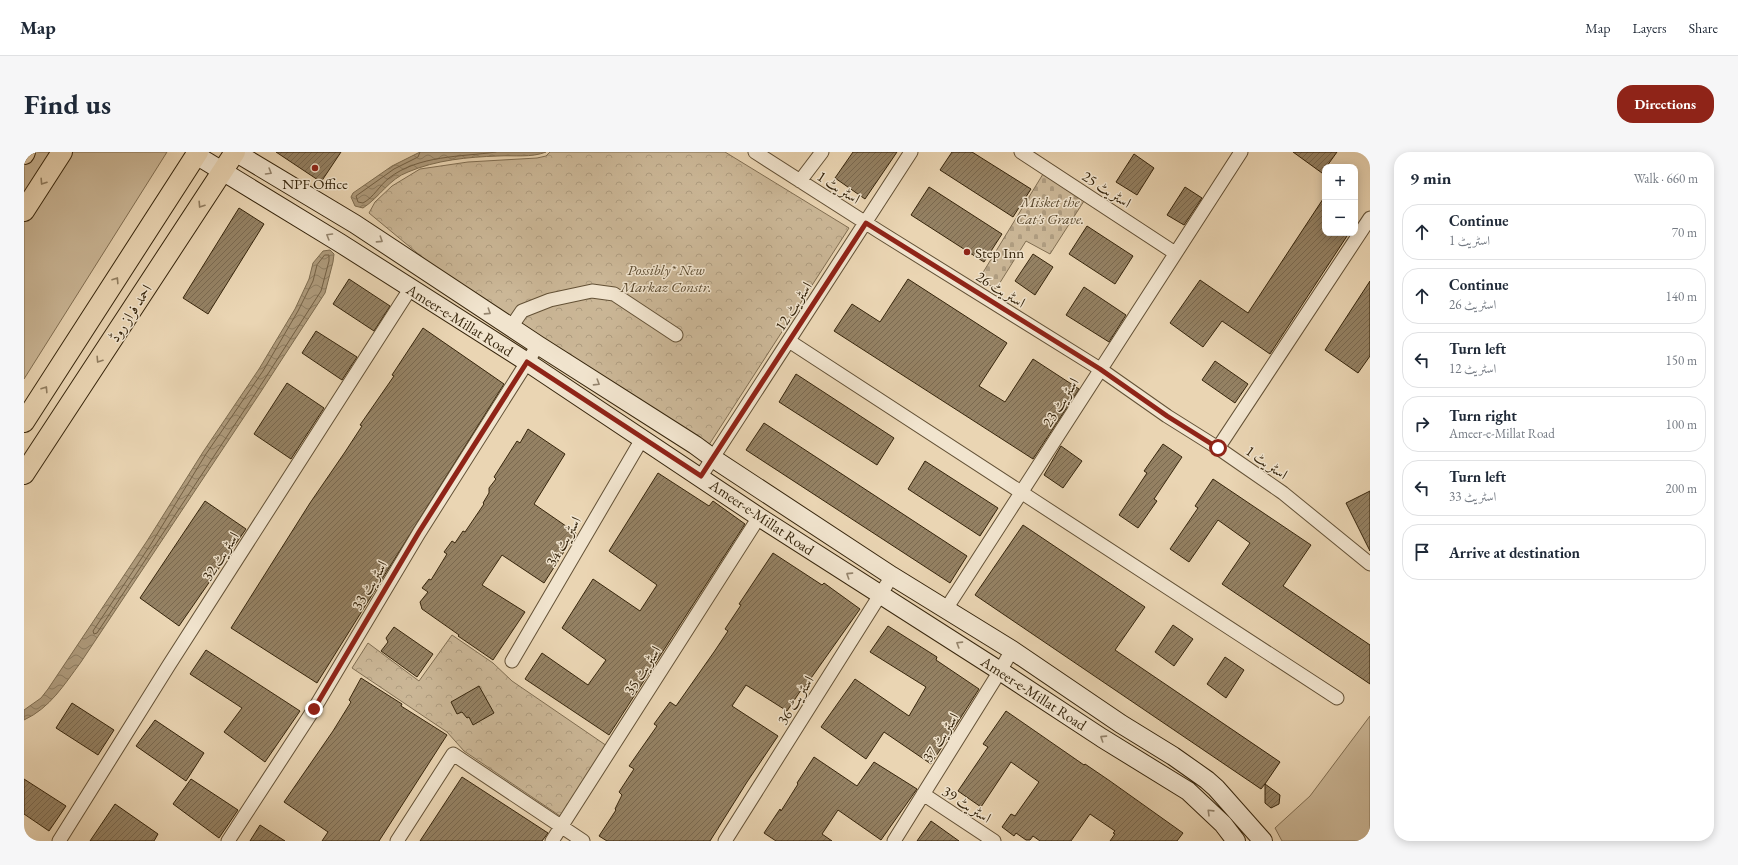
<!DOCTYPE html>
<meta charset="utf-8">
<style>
:root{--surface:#fff;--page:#f6f6f7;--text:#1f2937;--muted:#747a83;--line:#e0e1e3;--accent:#8f2418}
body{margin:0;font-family:"EB Garamond",Amiri,serif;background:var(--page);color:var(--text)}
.controls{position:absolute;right:12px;top:12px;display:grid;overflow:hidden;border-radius:8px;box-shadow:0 2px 10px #0003}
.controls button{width:36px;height:36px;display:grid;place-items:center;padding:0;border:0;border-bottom:1px solid var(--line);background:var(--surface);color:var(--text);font:20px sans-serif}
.stop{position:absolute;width:12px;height:12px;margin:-9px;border:3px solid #8f2418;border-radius:50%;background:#fff}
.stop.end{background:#8f2418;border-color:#fff;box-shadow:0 1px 4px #0008}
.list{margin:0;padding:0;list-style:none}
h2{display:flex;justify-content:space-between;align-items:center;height:52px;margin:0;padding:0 16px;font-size:17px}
h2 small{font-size:13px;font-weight:400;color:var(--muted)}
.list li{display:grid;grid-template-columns:26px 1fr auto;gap:12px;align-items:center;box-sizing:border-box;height:56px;margin:0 8px 8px;padding:0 8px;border:1px solid var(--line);border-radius:16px}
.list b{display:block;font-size:15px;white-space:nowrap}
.list p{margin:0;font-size:13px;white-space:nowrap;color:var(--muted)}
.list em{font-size:13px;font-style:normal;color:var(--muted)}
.icon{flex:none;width:22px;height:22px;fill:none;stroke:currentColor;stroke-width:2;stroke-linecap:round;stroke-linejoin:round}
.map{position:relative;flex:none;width:1346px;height:689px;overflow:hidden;border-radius:16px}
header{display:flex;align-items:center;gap:24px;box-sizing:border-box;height:56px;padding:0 20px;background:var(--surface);border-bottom:1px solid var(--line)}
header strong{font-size:19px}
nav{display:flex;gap:22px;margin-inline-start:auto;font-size:14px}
.intro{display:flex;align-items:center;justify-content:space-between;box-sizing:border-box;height:96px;padding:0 24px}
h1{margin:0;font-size:28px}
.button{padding:10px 18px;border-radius:16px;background:var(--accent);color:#fff;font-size:14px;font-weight:700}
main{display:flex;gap:24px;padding:0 24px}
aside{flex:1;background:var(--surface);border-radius:16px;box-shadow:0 2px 10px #0003}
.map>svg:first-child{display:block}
.grass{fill:#cbb797;stroke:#806e52}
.cemetery{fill:url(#cemetery-stones);stroke:#806e52}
.park{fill:url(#park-crowns);stroke:#806e52}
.water{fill:url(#water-waves);stroke:#7d6b4e}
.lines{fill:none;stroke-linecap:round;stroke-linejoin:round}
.shore{stroke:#725f43;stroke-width:1}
.building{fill:url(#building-hatch);stroke:#36250c}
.minor-casing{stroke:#635136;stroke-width:15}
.secondary-casing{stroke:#36250c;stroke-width:20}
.primary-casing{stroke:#36250c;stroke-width:22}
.minor{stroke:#f1e4ce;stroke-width:13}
.secondary{stroke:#f1e4ce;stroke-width:18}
.primary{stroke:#ead5b3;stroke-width:20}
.oneway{stroke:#94846d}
.oneway2{stroke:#907d60}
.route{stroke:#8f2418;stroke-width:5}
.poi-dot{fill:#8f2418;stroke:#f1e4ce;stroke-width:1.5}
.labels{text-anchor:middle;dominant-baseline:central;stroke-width:3;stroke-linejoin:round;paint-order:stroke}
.poi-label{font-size:15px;fill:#36250c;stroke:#f1e4ce}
.street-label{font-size:15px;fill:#36250c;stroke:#f1e4ce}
.park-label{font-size:15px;font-style:italic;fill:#5b4a2f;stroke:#f1e4ce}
</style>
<header>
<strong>Map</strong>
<nav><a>Map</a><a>Layers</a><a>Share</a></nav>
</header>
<div class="intro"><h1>Find us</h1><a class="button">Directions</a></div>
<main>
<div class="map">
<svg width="1346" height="689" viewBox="0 0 1346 689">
<defs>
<pattern id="cemetery-stones" width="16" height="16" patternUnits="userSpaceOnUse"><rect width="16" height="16" fill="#cbb797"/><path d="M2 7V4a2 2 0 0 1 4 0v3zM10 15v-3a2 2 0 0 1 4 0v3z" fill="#af9d81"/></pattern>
<pattern id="park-crowns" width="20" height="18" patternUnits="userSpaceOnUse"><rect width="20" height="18" fill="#cbb797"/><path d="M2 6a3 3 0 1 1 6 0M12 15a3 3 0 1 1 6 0" fill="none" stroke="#af9d81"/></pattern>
<pattern id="water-waves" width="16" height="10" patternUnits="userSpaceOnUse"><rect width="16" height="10" fill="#ad997a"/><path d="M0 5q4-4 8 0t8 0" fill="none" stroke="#8e7d62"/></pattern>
<pattern id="building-hatch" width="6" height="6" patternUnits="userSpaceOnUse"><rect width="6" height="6" fill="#948163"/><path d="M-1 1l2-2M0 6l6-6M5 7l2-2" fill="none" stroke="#7a6950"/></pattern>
</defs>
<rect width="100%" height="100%" fill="#ead5b3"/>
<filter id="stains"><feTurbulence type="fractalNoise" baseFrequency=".005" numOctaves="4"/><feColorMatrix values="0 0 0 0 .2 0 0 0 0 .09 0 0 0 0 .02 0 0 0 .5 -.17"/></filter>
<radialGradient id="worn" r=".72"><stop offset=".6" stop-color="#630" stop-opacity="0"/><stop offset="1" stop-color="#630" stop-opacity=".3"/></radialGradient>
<path class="grass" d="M0,0H143L0,227Z
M1346,564V689H1258L1251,676L1286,644Z"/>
<path class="cemetery" d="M1019,22L1060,49L1026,102L1002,89L972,137L955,127Z"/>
<path class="park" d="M526,0H701L825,76L679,302L445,144L345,61L351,50L368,34L396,17L444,10L513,6L522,4Z
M428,483L469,511L488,529L583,594L539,666L440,599L423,580L328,516L344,491L395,529Z"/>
<path class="water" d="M396,0H522C507,6 490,3 474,4C444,5 412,8 384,20C365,27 356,45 339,56L331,54L327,45L329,41L368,14Z
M306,98L310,102L309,110L301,141L236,241L57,510C40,533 26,556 0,568V558L17,546L24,537L123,389L179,300L235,217L271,157L285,127L289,111L299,99Z"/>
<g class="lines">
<path class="shore" d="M396,0L394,5L370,17L332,44L334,50L339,51C350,45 355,34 365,26C395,3 437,5 472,0
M301,103H305V109L297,139L233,239L73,481L70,482L69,479L127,392L182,302L239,219L274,159L289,129L293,113Z"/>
</g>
<path class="building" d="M252,0H317L297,30Z
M829,0H873L841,47L811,26Z
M928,0H948L1007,37L989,65L916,18Z
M1269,0H1313L1298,21Z
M1110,2L1130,16L1113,43L1092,30Z
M905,35L978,82L960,110L887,63Z
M1161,35L1178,46L1160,73L1143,63Z
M1301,44V81H1325L1246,202L1198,169L1179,195L1146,171L1176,128L1224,161Z
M215,56L240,72L184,162L159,146Z
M1063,74L1109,104L1091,132L1045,102Z
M1009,102L1029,115L1011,143L991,129Z
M325,127L366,154L350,179L309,152Z
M884,127L983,191L955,234L981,250L1009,207L1055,237L1009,307L810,179L828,152L856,170Z
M1346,129V204L1334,221L1301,198Z
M1060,135L1102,163L1085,190L1042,163Z
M399,176L480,232L293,531L207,476L286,351L321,300L338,274L336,273L370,224L368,223Z
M292,179L333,205L318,228L278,201Z
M1191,209L1224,232L1211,251L1178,228Z
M772,222L870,286L853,313L755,250Z
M263,231L300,256L267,307L230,282Z
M740,271L943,404L926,431L722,298Z
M504,277L541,302L510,352L552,381L520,431L478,403L458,433L501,460L469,508L434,484L435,483L398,457L396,450L404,440L398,436L405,427L407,428L423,402L420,400L428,389L431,391L439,379L441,380L460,352L459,351L465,341V336L472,327L470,325L493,289L496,291Z
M1139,292L1158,305L1130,347L1133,349L1114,376L1095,363L1123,321L1120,319Z
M1037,294L1058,309L1039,336L1020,323Z
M901,309L974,356L956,384L884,337Z
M634,321L685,354L689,349L721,372L585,583L501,527L518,501L564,533L582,508L538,476L569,427L616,459L633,433L585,399Z
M1189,327L1287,393L1259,434L1346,493V532L1198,432L1226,391L1194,368L1165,410L1146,397L1174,356L1171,354Z
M1346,339V399L1322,351Z
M181,349L222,377L155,474L116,446Z
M999,373L1121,455L1091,498L1256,610L1241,632L1256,643L1255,652L1247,656L1241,651V632L1237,637L951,443Z
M749,401L798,433L800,431L836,457L780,536L779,535L763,559L722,533L708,554L754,584L723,630L686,689H583L575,684L592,658L591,657L598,643L595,640L610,617L605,614L633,574L630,572L646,550L652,554L690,500L704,479L701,477L717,453L715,452Z
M1149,473L1169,487L1150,514L1131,500Z
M864,474L913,505L912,508L955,537L907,612L860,580L842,607L797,575L831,527L885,564L902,535L846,500Z
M370,475L409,502L393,525L357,499L364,490L362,486Z
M182,498L276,559L241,610L200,580L218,556L166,522Z
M1201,505L1220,518L1202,546L1183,532Z
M337,526L378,552L377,554L423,583L355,689H298L304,680L260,650L309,579L327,550L325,548Z
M455,534L470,561L449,573L445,565L443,566L438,560L433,562L427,550Z
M48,551L90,578L74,603L32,576Z
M982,559L1060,613L1061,612L1086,629L1159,681L1153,689H1086L1091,682L1089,681L1091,679L1066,662L1047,689H1016L1009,684L1006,688H1002L992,681L990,684L978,675L987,662L991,664L1015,630L987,610L957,655L934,639L964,595L959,592Z
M131,568L180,601L162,629L112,594Z
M790,605L833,634L850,610L893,637L857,688L814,658L798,682L808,689H752L740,681L756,657L757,659L774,632L773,631Z
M438,625L524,681L518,689H396Z
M0,627L42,654L25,679L0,662Z
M167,627L214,658L195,686L149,652Z
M91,652L134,682L130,689H66Z
M907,669L935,689H893Z
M236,673L261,689H226Z"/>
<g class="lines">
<defs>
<path id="minor" d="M731,0L856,80L1076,217L1143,264L1194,296L1259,341L1346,412
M997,0L1151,101
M776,29L798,0
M487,175L498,159L526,148L568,139L590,142L652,183
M765,189L1313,546
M1194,296L1346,66
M677,324L887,0
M922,457L1217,0
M488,509L618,287
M899,642L970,689
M35,689L145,513L386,137
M204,689L290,557L395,381L514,193
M373,689L429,602L559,689
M528,689L735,365
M701,689L868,424
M870,689L976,519L988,498"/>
<path id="secondary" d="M211,0L331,72L514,193L671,293L690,307L868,424L988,498L1097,572L1149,604L1183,628L1192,636L1239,689
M172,3L316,91L503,210L735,365L976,519L1078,586L1164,639L1199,672L1212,689"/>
<path id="primary" d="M0,2L1,0
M0,59L38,0
M0,270L174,0
M0,322L211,0"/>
</defs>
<use href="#minor" class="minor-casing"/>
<use href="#secondary" class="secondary-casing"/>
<use href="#primary" class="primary-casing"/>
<use href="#minor" class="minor"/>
<use href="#secondary" class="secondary"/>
<use href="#primary" class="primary"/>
</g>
<defs><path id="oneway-chevron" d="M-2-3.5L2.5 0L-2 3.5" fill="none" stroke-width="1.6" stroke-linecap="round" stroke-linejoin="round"/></defs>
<g class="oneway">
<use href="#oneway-chevron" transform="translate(245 20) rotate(31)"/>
<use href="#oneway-chevron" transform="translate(305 84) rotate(-149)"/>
<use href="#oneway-chevron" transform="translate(356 88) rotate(33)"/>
<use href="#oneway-chevron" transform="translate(464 160) rotate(33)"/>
<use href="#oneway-chevron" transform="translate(573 231) rotate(32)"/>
<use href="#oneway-chevron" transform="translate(825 423) rotate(-147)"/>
<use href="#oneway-chevron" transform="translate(935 492) rotate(-148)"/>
<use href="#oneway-chevron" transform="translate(1079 586) rotate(-147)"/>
<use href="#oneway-chevron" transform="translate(1186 660) rotate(-136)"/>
</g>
<g class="oneway2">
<use href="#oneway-chevron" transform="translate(19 30) rotate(123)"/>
<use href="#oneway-chevron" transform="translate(177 53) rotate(123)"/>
<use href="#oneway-chevron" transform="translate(92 128) rotate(-57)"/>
<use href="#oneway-chevron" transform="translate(75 208) rotate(123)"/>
<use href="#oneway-chevron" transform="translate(21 237) rotate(-57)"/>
</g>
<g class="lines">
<path class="route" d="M290,557L395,380L503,210L677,324L842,71L1076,217L1143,264L1194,296"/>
</g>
<g class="poi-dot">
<circle cx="291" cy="16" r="4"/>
<circle cx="943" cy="100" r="4"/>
</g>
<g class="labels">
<g class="poi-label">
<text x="291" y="31">NPF Office</text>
<text x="951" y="100" text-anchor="start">Step Inn</text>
</g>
<g class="street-label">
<text transform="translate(815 35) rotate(33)">اسٹریٹ 1</text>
<text transform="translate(1083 37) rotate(33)">اسٹریٹ 25</text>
<text transform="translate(977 137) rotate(32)">اسٹریٹ 26</text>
<text transform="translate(769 154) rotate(-57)">اسٹریٹ 12</text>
<text transform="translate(106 161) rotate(-57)">احمد فراز روڈ</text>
<text transform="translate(436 168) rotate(32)">Ameer-e-Millat Road</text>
<text transform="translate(1036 250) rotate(-58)">اسٹریٹ 23</text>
<text transform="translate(1243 310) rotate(35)">اسٹریٹ 1</text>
<text transform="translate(738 365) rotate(34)">Ameer-e-Millat Road</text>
<text transform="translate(539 389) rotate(-60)">اسٹریٹ 34</text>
<text transform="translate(196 404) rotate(-57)">اسٹریٹ 32</text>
<text transform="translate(345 433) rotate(-59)">اسٹریٹ 33</text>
<text transform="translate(618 518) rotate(-57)">اسٹریٹ 35</text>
<text transform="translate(1010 541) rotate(33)">Ameer-e-Millat Road</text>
<text transform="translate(771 548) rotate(-58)">اسٹریٹ 36</text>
<text transform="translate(916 585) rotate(-58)">اسٹریٹ 37</text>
<text transform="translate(943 652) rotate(33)">اسٹریٹ 39</text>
</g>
<g class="park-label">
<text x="1026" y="49">Misket the<tspan x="1026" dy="17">Cat's Grave.</tspan></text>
<text x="642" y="117">Possibly* New<tspan x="642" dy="17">Markaz Constr.</tspan></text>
</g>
</g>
<rect width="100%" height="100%" filter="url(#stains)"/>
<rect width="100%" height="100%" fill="url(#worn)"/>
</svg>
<div class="controls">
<button>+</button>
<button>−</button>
</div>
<div class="stop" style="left:1194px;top:296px"></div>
<div class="stop end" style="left:290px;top:557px"></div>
</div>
<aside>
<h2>9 min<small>Walk · 660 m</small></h2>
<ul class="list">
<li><svg class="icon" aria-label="ahead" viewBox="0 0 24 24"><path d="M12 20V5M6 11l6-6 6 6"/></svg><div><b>Continue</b><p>اسٹریٹ 1</p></div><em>70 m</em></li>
<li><svg class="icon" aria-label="ahead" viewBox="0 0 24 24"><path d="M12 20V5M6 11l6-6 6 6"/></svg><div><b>Continue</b><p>اسٹریٹ 26</p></div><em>140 m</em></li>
<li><svg class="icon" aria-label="left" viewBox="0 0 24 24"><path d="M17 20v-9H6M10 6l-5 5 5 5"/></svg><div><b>Turn left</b><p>اسٹریٹ 12</p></div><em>150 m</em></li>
<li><svg class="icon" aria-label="right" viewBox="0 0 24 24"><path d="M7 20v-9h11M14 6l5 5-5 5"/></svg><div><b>Turn right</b><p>Ameer-e-Millat Road</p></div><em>100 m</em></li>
<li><svg class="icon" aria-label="left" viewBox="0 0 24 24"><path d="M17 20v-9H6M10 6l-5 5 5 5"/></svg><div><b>Turn left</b><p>اسٹریٹ 33</p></div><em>200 m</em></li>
<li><svg class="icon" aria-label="arrive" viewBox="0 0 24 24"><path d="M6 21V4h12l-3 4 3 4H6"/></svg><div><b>Arrive at destination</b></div></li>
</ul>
</aside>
</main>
